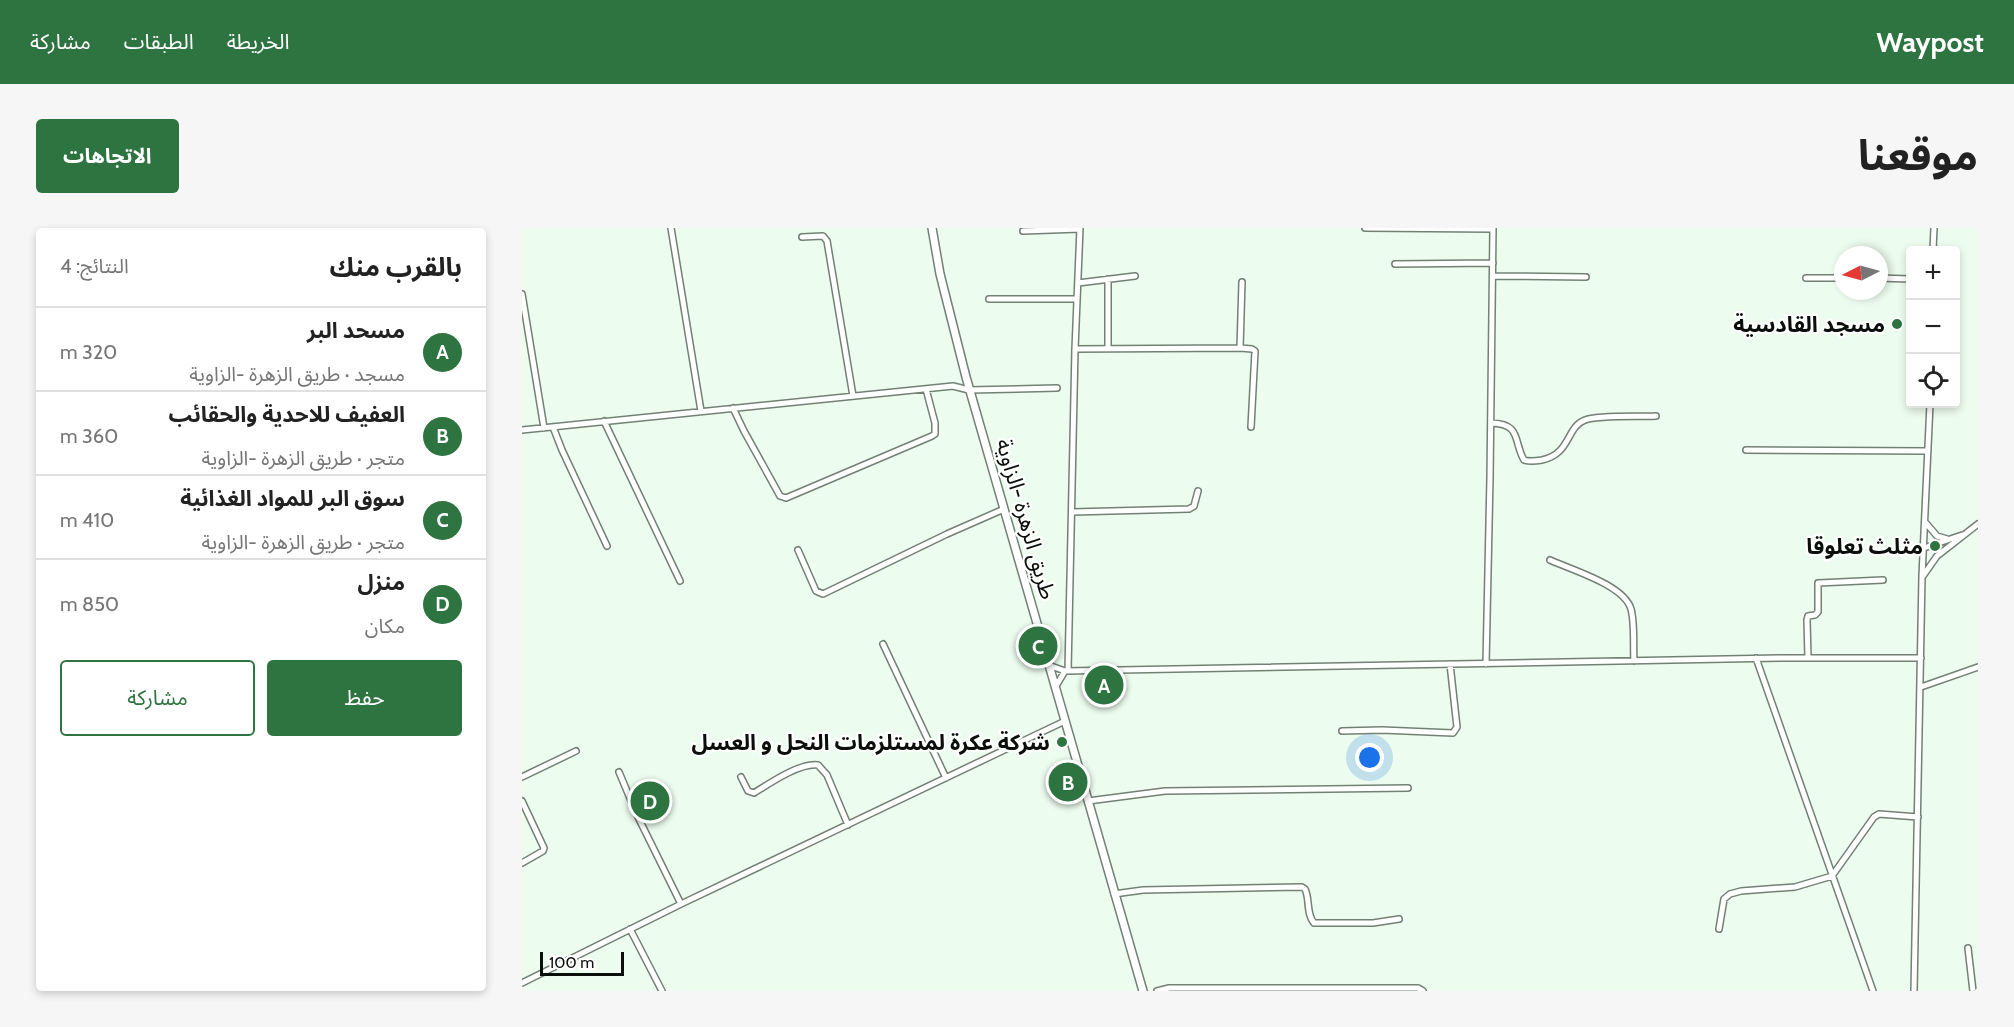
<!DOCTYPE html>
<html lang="ar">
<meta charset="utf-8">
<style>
:root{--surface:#fff;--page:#f6f6f6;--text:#222;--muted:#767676;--line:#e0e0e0;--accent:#2e7441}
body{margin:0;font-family:Cabin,"Noto Sans Arabic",sans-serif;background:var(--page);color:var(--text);direction:rtl}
.controls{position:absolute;right:18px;top:18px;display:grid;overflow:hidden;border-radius:6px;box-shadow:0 3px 9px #0003}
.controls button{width:54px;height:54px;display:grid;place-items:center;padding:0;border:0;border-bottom:2px solid var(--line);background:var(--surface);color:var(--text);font:30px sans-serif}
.compass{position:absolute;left:1312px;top:18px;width:54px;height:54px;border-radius:50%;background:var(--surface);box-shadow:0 3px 9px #0003;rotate:264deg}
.scale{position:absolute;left:18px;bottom:15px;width:84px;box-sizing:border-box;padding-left:6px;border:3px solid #0a0f0b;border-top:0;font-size:16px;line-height:21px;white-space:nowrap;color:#0a0f0b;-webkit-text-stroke:4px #fff;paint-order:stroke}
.you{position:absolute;left:848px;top:530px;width:21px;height:21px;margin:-15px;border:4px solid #fff;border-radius:50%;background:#1a73e8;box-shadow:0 0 0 9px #1a73e833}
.badge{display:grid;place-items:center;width:39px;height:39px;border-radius:50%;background:var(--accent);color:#fff;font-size:20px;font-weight:700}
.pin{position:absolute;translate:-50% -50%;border:3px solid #fff;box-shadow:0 2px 6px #0006}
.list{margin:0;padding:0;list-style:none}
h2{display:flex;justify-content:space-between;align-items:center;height:78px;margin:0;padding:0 24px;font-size:26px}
h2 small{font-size:20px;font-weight:400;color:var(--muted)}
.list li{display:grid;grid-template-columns:39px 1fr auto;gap:18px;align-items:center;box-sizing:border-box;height:84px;padding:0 24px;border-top:2px solid var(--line)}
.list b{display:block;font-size:22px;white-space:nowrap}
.list p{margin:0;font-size:20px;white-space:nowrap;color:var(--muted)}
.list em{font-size:20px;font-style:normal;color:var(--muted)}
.actions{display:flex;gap:12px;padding:18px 24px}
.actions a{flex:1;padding:14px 0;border:2px solid var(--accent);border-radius:6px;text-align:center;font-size:21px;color:var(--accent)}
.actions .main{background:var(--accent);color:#fff}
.icon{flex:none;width:33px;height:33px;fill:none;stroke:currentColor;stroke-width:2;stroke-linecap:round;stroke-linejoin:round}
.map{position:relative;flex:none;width:1456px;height:763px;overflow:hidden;direction:ltr;border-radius:6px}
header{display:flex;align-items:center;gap:36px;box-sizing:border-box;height:84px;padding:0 30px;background:var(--accent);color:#fff}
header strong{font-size:28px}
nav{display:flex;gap:33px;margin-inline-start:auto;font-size:21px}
.intro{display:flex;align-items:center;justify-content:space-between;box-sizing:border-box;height:144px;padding:0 36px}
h1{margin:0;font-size:42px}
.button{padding:15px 27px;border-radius:6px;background:var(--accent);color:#fff;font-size:21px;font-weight:700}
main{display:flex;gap:36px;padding:0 36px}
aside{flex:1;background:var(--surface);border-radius:6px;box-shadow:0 3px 9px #0003}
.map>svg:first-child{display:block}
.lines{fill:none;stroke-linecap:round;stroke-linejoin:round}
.minor-casing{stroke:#738175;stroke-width:8}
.major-casing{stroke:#738175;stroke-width:10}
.minor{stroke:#fff;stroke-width:5}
.major{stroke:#fff;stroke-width:7}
.poi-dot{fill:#2e7441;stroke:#fff;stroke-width:2}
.labels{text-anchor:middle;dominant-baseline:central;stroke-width:4.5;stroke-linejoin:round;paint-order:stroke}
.poi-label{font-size:22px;font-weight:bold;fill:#0a0f0b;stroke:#fff;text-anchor:end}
.street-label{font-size:22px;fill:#0a0f0b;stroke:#fff}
</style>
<header>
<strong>Waypost</strong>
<nav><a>الخريطة</a><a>الطبقات</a><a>مشاركة</a></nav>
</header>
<div class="intro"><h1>موقعنا</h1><a class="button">الاتجاهات</a></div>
<main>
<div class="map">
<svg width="1456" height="763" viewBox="0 0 1456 763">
<rect width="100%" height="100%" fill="#ecfcee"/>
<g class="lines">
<defs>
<path id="minor" d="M149,0L179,183
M843,0L971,1
M501,3L558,1
M280,9L301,8L305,13L331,168
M1411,22L1412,0
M873,36L971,35
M971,48L1064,49
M1284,50H1321
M1357,50L1388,51
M556,55L613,48
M0,66L22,200
M467,71H555
M586,120V51
M718,120L730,121L733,123L729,199
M553,121L718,120L720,54
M211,180L222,203L258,268L264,270L410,208L413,206V195L404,161
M82,193L158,353
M969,195C1000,196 991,213 1002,232C1008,234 1014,233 1020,232C1049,226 1044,199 1063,192C1076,187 1118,189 1134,188
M31,199L40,222L85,318
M0,202L431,158L447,162L535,160
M1224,222L1406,223
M550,284L667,281L672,278L676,263
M1403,294L1415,308L1425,311
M1402,320L1440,307
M276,322L294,363L301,366L425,306L482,281
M1028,332C1050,342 1102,357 1109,381C1113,396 1111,417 1112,433
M1401,348L1415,328L1456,296
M361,416L424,550
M1234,430L1351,763
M1286,430L1285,392L1286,388L1293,387L1296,384V355L1361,352
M964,436L968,250L971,0
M529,438L543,443L1259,430H1399
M546,443L553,121L558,0
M534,458L543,443
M1399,459L1456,439
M820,503L860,502L931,505L935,499L928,436
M97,544L115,587L159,676
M0,549L54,523
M219,549L226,563L232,565C248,555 277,535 296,537L305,547L326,597
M0,573L22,620L21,623L0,635
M566,573L643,563L886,560
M592,666L621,662L780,659L783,661C788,671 784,686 792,695H851L877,691
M108,701L140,763
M1197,701L1202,671L1208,666L1219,663L1273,659L1310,648L1352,589L1357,586L1396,589
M1446,720L1451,763
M0,755L159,676L543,493
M635,763L647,760H896L901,763
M1392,763L1400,348L1408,176"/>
<path id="major" d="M410,0L418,46L444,149L621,763"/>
</defs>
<use href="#minor" class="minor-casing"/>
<use href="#major" class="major-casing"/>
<use href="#minor" class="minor"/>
<use href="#major" class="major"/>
</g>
<g class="poi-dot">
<circle cx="1375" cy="96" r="6"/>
<circle cx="1413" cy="318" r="6"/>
<circle cx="540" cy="514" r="6"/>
</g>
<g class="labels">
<g class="poi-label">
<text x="1363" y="96">مسجد القادسية</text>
<text x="1401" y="318">مثلث تعلوقا</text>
<text x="528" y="514">شركة عكرة لمستلزمات النحل و العسل</text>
</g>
<g class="street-label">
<text transform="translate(504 291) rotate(74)">طريق الزهرة -الزاوية</text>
</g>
</g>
</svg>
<div class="controls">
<button>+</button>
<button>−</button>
<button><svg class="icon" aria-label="locate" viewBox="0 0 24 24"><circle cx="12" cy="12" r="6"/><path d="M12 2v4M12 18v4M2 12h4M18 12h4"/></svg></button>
</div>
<svg class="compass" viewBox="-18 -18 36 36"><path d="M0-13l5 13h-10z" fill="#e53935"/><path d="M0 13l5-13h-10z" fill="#767676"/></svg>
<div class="scale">100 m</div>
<div class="you"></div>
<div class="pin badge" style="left:582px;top:457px">A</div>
<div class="pin badge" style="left:546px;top:554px">B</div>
<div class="pin badge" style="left:516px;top:418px">C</div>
<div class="pin badge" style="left:128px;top:573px">D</div>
</div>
<aside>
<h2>بالقرب منك<small>النتائج: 4</small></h2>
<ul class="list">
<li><span class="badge">A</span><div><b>مسحد البر</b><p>مسجد · طريق الزهرة -الزاوية</p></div><em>320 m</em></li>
<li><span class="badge">B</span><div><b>العفيف للاحدية والحقائب</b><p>متجر · طريق الزهرة -الزاوية</p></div><em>360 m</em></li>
<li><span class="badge">C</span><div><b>سوق البر للمواد الغذائية</b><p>متجر · طريق الزهرة -الزاوية</p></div><em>410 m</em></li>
<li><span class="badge">D</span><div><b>منزل</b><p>مكان</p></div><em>850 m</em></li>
</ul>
<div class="actions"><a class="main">حفظ</a><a>مشاركة</a></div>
</aside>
</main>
